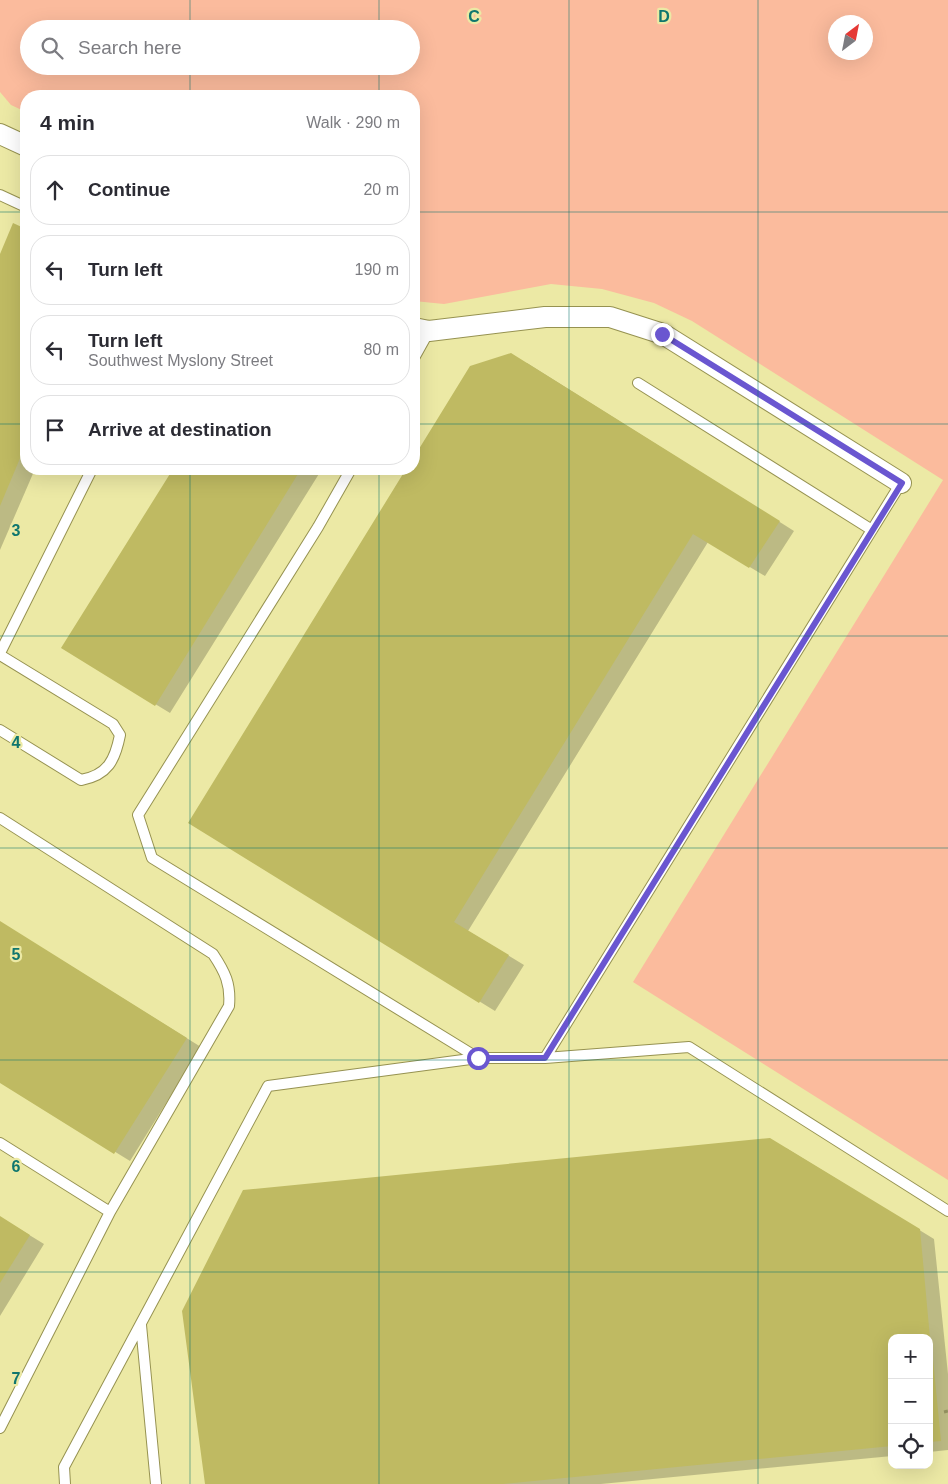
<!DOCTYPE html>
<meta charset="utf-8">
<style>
:root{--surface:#fff;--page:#f7f7f7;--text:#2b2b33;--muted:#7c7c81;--line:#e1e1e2}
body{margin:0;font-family:Helvetica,sans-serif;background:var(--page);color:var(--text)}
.controls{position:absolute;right:15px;bottom:15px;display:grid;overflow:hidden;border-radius:10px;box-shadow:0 5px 20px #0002}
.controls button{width:45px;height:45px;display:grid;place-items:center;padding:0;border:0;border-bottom:1px solid var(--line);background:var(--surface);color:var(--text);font:25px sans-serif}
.compass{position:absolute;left:828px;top:15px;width:45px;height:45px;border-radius:50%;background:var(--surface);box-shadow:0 5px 20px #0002;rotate:32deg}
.stop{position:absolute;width:15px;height:15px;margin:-11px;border:4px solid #6a56d0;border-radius:50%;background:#fff}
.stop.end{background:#6a56d0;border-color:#fff;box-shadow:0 1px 5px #0008}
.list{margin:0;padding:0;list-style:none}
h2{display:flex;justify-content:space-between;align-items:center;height:65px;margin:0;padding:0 20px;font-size:21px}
h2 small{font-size:16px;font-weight:400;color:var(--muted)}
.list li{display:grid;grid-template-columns:32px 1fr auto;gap:15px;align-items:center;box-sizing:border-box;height:70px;margin:0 10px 10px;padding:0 10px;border:1px solid var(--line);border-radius:20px}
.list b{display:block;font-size:19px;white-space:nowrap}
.list p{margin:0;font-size:16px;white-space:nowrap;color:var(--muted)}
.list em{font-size:16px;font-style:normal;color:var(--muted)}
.icon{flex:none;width:28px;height:28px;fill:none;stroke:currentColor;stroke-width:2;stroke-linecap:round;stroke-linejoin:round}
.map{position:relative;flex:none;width:948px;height:1484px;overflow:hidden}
.search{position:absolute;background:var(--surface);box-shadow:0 5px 20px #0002;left:20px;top:20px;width:400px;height:55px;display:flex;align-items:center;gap:12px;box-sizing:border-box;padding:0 18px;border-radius:28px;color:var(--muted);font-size:19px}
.panel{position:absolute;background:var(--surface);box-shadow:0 5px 20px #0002;left:20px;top:90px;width:400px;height:385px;border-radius:20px}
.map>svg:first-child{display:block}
.green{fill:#fbbb9d;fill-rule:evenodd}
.shadow{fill:#0003}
.building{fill:#bfba62}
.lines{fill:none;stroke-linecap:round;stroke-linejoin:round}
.service-casing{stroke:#969251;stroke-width:12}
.minor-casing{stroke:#969251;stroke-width:22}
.path{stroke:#949161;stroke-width:3;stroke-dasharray:4 2.5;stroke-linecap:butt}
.service{stroke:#fff;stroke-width:10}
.minor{stroke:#fff;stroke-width:20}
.route{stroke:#6a56d0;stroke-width:6}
.grid{fill:none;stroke:#0f766e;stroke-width:1;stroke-opacity:0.55}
.grid-label{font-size:16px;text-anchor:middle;font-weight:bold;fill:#0f766e;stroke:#ece9a5;stroke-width:4.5;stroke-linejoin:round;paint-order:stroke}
</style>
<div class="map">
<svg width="948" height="1484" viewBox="0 0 948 1484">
<rect width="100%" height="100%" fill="#ece9a5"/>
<path class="green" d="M0,0H948V1180L633,982L943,480L692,321L654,303L602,289L551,284L444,304L414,301V96H26V112L11,105L0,92ZM836,22H866V52H836ZM29,29H411V66H29Z"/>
<path class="shadow" d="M14,225L26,230V469H35L0,550V257Z
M527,363L794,531L765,576L708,542L468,931L524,965L495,1011L190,823L408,469H414V459L471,367Z
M174,469H322L170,713L63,648Z
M0,922L201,1047L130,1161L0,1081Z
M786,1148L934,1239L948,1374V1450L929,1452V1338H892V1456L601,1484H206Z
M0,1217L44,1244L0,1316Z"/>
<path class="building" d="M13,223L26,229V444L0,506V254Z
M511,353L780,521L749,568L693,534L454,922L509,955L479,1003L188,823L406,469H414V457L470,366Z
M173,469H301L155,706L61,648Z
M0,921L187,1038L114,1154L0,1083Z
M770,1138L920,1229L930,1338H892V1446L503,1484H205L182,1311L243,1190Z
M0,1216L30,1235L0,1283Z
M929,1339H931L941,1441L929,1442Z"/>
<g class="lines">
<defs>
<path id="service" d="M0,195L26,207
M414,358L429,331
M638,383L872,530
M351,469L318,527L138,815L152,858L478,1058H545L689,1047L948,1211
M0,653L92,469
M0,655L113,724L120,735C115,760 108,775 81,780L0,730
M0,818L213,954C225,972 231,984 229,1006L110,1212L0,1428
M545,1058L901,483
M0,1143L110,1212
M141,1325L156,1484
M65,1484L64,1467L268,1086L478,1058"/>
<path id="minor" d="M0,134L26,146
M414,328L429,331L545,317H610L663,334L901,483"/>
</defs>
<use href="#service" class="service-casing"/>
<use href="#minor" class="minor-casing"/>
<path class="path" d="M944,1412L948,1411"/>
<use href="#service" class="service"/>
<use href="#minor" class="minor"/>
</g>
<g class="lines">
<path class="route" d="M478,1058H545L902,483L662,334"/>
</g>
<path class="grid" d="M190,0V29M379,0V29M569,0V1484M758,0V1484M190,66V96M379,66V96M0,212H26M414,212H948M0,424H26M414,424H948M190,469V1484M379,469V1484M0,636H948M0,848H948M0,1060H948M0,1272H948"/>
<g class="grid-label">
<text x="474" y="22">C</text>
<text x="664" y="22">D</text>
<text x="16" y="536">3</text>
<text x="16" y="748">4</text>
<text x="16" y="960">5</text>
<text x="16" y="1172">6</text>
<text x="16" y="1384">7</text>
</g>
</svg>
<div class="controls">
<button>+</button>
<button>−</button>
<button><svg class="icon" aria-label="locate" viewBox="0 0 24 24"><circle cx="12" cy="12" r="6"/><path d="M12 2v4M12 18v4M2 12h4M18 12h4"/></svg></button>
</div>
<svg class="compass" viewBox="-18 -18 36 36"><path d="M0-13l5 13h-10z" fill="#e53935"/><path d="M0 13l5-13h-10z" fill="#7c7c81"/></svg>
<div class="stop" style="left:478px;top:1058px"></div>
<div class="stop end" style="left:662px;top:334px"></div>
<div class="search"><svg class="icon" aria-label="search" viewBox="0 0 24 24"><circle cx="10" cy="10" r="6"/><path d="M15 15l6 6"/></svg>Search here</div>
<section class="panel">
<h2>4 min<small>Walk · 290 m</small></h2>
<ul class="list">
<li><svg class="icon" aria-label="ahead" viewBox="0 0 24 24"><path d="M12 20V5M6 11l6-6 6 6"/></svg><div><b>Continue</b></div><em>20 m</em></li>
<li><svg class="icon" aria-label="left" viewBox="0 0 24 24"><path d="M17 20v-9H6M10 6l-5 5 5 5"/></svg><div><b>Turn left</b></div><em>190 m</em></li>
<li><svg class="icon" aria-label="left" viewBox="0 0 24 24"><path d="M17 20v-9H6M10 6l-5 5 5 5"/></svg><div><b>Turn left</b><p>Southwest Myslony Street</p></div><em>80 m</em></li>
<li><svg class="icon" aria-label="arrive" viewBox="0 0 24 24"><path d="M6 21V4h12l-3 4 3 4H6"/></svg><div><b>Arrive at destination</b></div></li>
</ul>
</section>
</div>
